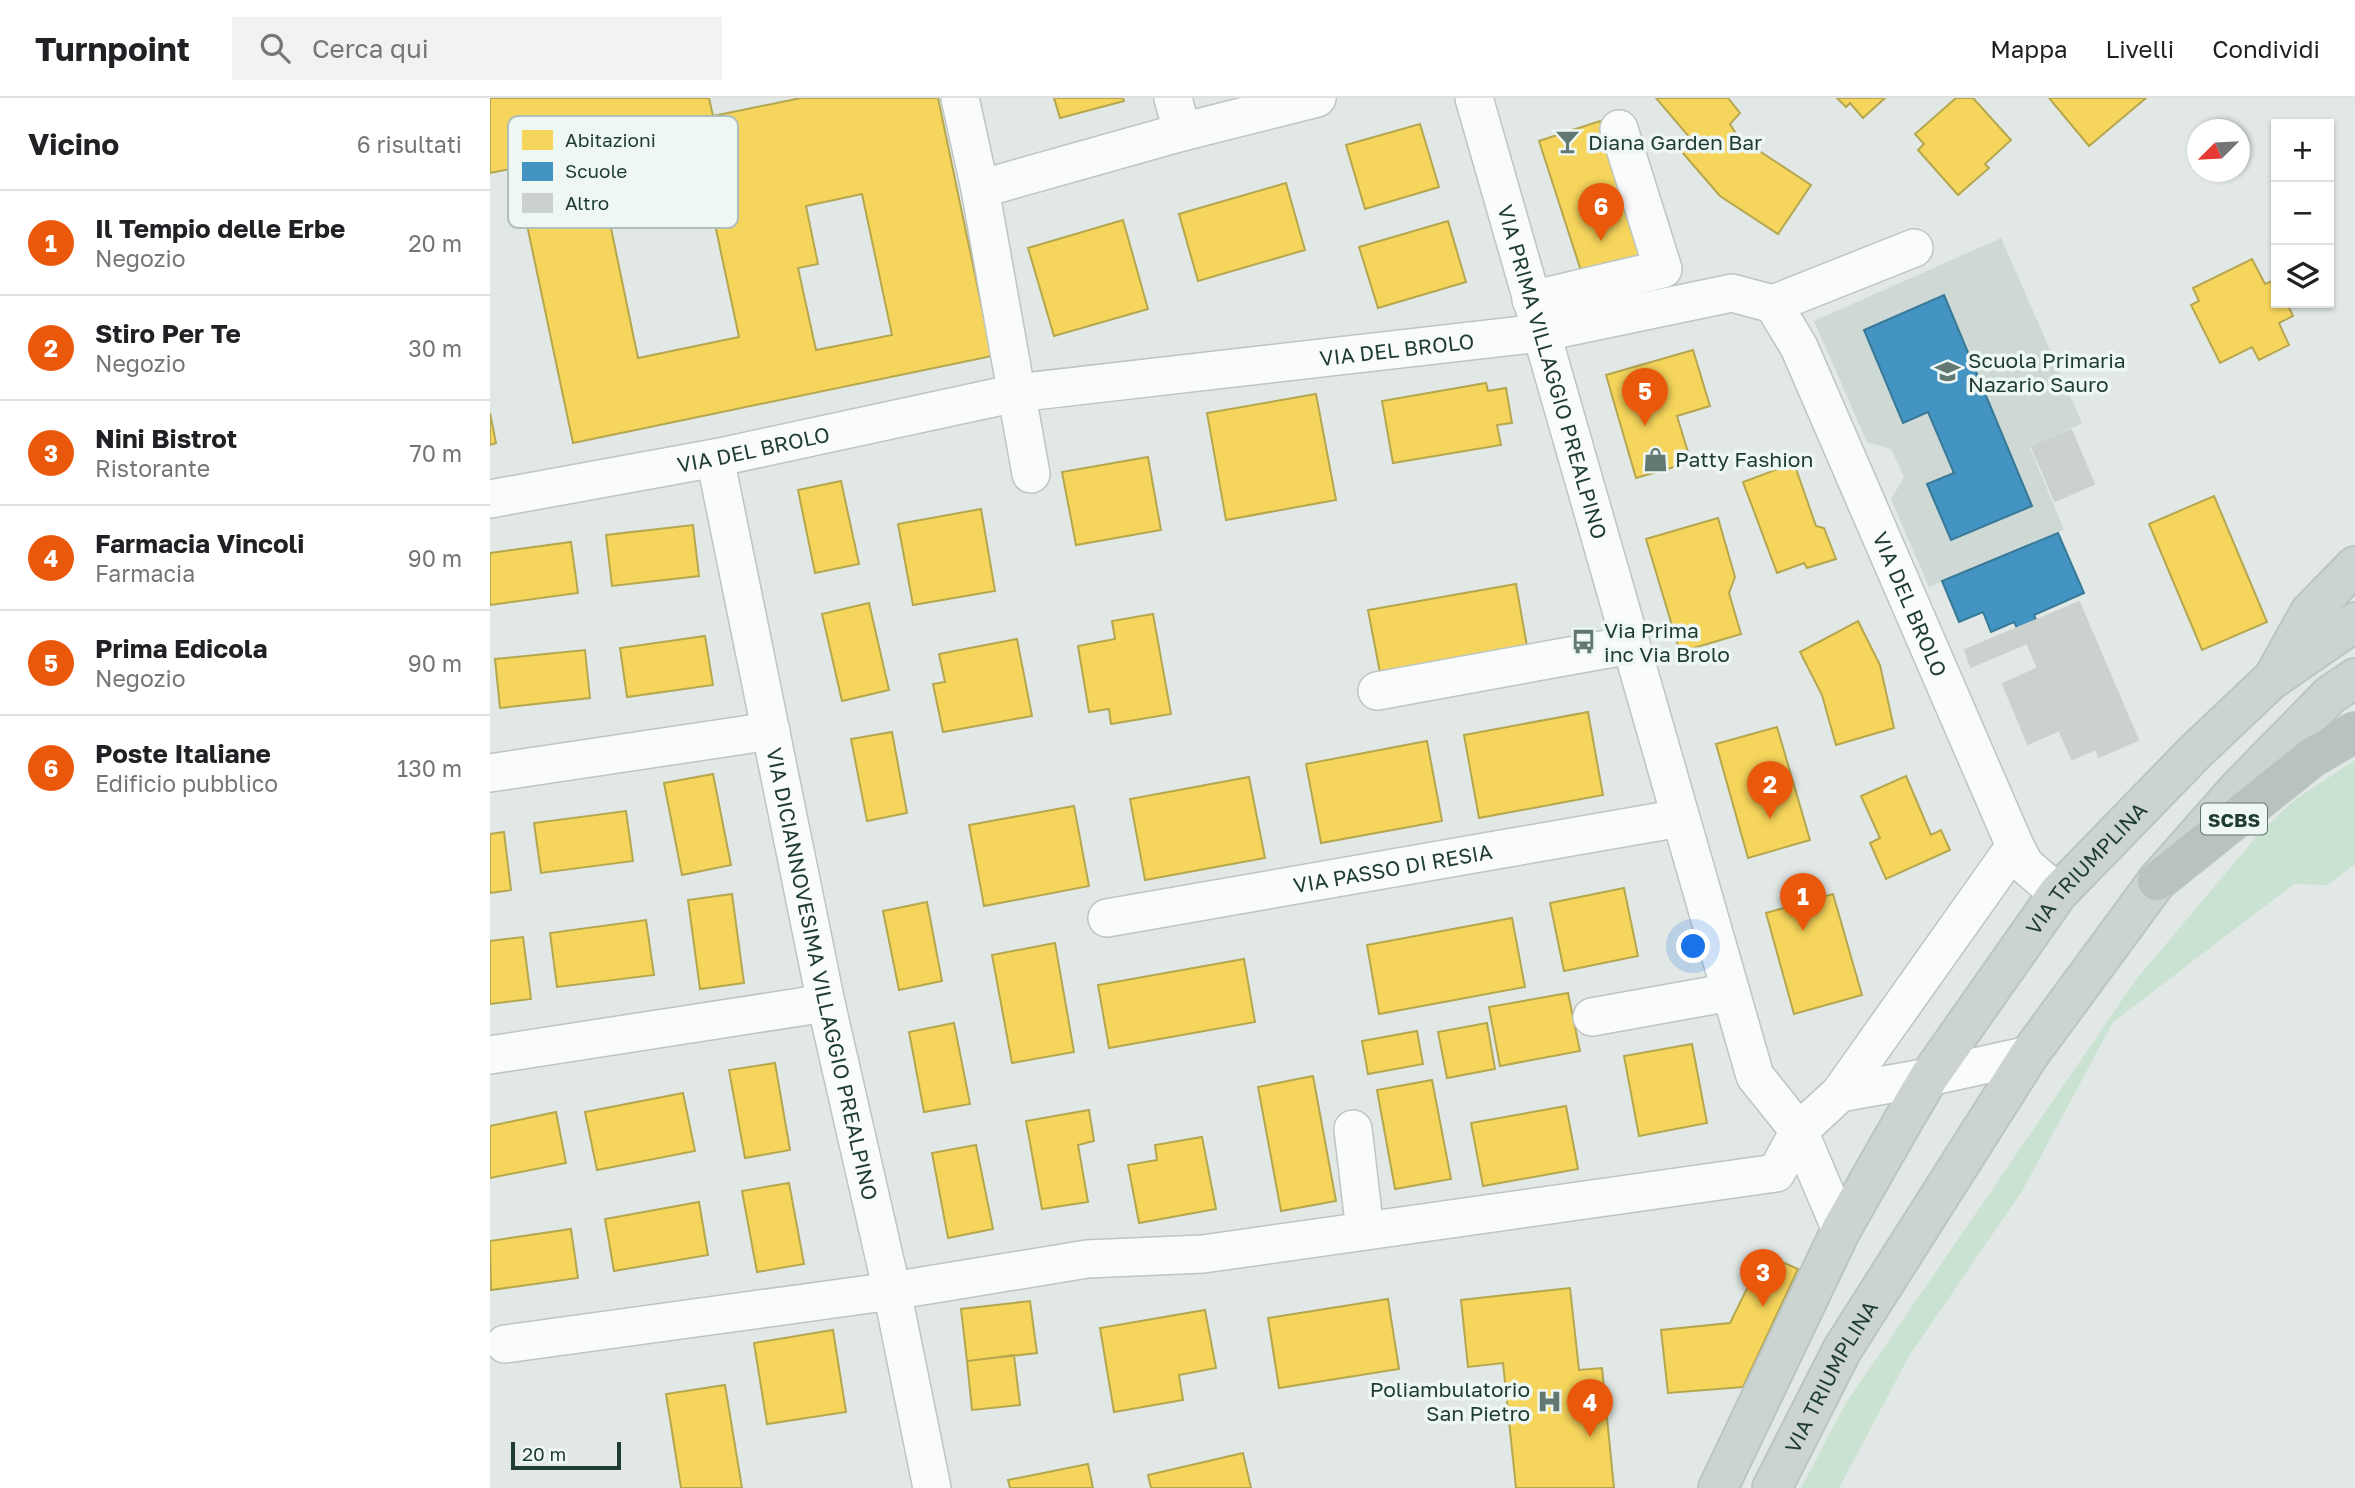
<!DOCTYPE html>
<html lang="it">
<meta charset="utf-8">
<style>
:root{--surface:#fff;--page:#f2f2f2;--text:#202124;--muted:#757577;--line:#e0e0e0;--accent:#ea580c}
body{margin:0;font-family:"Golos Text",sans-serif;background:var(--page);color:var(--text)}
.controls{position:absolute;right:21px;top:21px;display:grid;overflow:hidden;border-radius:0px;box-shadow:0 2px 5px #0004}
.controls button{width:63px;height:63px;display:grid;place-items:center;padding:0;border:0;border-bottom:2px solid var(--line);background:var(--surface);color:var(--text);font:35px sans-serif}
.compass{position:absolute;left:1697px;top:21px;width:63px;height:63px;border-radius:50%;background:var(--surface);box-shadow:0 2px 5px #0004;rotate:246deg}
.scale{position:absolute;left:21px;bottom:18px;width:110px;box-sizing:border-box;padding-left:7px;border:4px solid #1e3b34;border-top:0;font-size:19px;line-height:24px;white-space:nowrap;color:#1e3b34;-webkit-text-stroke:5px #eef7f3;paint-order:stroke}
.you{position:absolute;left:1204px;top:849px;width:24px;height:24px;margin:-18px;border:5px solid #fff;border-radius:50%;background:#1a73e8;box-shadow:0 0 0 10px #1a73e833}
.badge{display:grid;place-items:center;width:46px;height:46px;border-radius:50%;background:var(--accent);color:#fff;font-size:23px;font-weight:700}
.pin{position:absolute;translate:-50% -58px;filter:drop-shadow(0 2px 4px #0008)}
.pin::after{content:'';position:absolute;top:37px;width:24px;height:21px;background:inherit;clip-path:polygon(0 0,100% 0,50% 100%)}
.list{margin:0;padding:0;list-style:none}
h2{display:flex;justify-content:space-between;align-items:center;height:91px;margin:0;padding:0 28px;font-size:30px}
h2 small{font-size:23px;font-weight:400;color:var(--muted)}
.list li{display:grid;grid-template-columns:46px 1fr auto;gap:21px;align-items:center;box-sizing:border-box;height:105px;padding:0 28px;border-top:2px solid var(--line)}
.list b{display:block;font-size:26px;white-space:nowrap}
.list p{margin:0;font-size:23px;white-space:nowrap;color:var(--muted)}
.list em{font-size:23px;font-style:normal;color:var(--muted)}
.icon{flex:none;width:38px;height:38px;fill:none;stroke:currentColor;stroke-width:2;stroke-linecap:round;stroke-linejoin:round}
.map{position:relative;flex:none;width:1865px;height:1390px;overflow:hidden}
header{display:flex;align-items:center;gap:42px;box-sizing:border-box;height:98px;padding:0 35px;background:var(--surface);border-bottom:2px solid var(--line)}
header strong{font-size:33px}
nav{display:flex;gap:38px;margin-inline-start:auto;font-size:24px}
.search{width:490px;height:63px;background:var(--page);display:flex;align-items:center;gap:18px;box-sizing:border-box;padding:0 24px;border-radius:0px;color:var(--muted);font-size:26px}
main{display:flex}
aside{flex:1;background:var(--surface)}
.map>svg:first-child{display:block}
.built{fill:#ced9d5}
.green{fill:#c9e2d1}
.homes{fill:#f6d55c;stroke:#b5a750;stroke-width:2;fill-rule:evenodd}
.schools{fill:#4393c3;stroke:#387998;stroke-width:2}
.building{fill:#cbd1cf;stroke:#cad1ce;stroke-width:2}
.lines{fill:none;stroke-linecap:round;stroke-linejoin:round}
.minor-casing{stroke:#bec5c2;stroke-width:40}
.major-casing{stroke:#bbc5c1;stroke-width:42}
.highway-casing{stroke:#bbc5c1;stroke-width:42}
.minor{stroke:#fafcfb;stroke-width:37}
.major{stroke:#ccd4d2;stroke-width:38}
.highway{stroke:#b8c2c0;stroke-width:38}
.labels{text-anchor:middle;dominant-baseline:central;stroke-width:7;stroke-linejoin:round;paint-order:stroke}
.shield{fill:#eef7f3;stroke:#5c736d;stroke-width:2}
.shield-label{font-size:19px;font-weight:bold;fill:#1e3b34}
.poi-label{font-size:21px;fill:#1e3b34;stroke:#eef7f3;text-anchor:start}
.street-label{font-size:21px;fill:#1e3b34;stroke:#eef7f3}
.key{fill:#eef7f3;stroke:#b0bfba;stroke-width:2}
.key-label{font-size:19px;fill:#1e3b34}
</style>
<header>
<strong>Turnpoint</strong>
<div class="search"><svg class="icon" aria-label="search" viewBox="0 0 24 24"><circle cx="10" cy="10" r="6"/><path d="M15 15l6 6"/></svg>Cerca qui</div>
<nav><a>Mappa</a><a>Livelli</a><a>Condividi</a></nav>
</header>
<main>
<aside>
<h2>Vicino<small>6 risultati</small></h2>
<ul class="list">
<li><span class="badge">1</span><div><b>Il Tempio delle Erbe</b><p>Negozio</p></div><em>20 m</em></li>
<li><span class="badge">2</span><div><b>Stiro Per Te</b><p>Negozio</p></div><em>30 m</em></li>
<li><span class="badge">3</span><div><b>Nini Bistrot</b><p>Ristorante</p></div><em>70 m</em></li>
<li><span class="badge">4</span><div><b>Farmacia Vincoli</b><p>Farmacia</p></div><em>90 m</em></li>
<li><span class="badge">5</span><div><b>Prima Edicola</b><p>Negozio</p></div><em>90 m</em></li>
<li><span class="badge">6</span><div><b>Poste Italiane</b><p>Edificio pubblico</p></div><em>130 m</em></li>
</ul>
</aside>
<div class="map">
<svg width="1865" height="1390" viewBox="0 0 1865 1390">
<rect width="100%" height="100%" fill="#e1e8e5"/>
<path class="built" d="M1511,140L1592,325L1540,350L1574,432L1439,489L1401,401L1414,379L1401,351L1377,344L1324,223Z"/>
<path class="green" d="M1865,662V766L1837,787L1804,786L1623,924L1532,1093L1419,1258L1349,1390H1311L1356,1305L1645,883L1772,732L1806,701Z"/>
<path class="homes" d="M0,0H219L223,18L311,0H448L502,258L83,345L25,70L0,75ZM211,61L249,239L148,260L111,82ZM372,96L402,237L326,252L308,170L328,166L316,108Z
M564,0H633L634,3L570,20Z
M1166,0H1238L1250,15L1240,26L1248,39L1321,87L1288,136L1230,98L1191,53L1201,41Z
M1347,0H1395L1373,20L1360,5L1356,9Z
M1466,0H1483L1521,42L1495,66L1499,70L1468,97L1428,52L1434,46L1425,36Z
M1559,0H1656L1599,48Z
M1110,23L1153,156L1092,176L1049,43Z
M930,26L949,89L875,111L856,47Z
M796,85L815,152L708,183L689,116Z
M633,122L658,211L564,238L538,150Z
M958,123L976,184L888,210L869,149Z
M1762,161L1775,186L1785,182L1786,205H1797L1803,218L1789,225L1799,247L1769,262L1762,249L1730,265L1701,207L1709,203L1703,190Z
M1203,252L1220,308L1187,318L1201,364L1146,380L1116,277Z
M996,285L998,293L1016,290L1022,325L1007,327L1011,347L903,365L892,303Z
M826,296L846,402L736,422L717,315Z
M0,315L6,345L0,347Z
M658,359L671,432L586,447L572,374Z
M1304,365L1326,428L1334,430L1346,461L1317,470L1314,465L1287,475L1253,384Z
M351,383L369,466L325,475L308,392Z
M1724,398L1777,524L1712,552L1659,426Z
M491,411L505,493L423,507L408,426Z
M1228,420L1245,479L1239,495L1251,536L1190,554L1156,441Z
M203,427L209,478L122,488L116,437Z
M81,444L88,495L0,507V455Z
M1026,486L1038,554L891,580L878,512Z
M379,505L399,592L352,603L332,516Z
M663,516L681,616L621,626L619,611L599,614L588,548L625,541L622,523Z
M1368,523L1390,567L1404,630L1346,647L1332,597L1310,554Z
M215,538L223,587L137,599L130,550Z
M527,541L542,618L453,634L443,586L455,584L449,556Z
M95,552L100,600L10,610L5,561Z
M1098,614L1113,697L989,720L974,637Z
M1287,629L1320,742L1258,760L1226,646Z
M402,634L417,715L377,723L361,641Z
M937,643L952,723L831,745L816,666Z
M223,676L241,767L192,777L174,685Z
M1416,678L1441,737L1451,732L1460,752L1396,781L1380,745L1390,740L1371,698Z
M759,679L775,760L655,782L640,701Z
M584,708L599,788L494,808L479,727Z
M136,713L143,763L51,775L44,725Z
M14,734L21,792L0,795V736Z
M1134,790L1148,858L1074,873L1060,805Z
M242,796L254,885L210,891L198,802Z
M1343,796L1372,897L1304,916L1276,815Z
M437,804L452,883L409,892L393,813Z
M1022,820L1035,889L889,916L877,847Z
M156,822L164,877L67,889L60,835Z
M33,839L41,901L0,906V843Z
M565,845L584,954L522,965L502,857Z
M754,861L765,924L619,950L608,887Z
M1078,895L1090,953L1010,968L999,909Z
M464,925L480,1006L434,1014L419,934Z
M997,925L1005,971L957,980L948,934Z
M927,933L933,966L878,976L872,943Z
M1202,946L1217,1025L1149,1038L1134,958Z
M285,965L300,1052L255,1060L239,972Z
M823,978L846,1103L791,1113L768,989Z
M942,982L961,1081L905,1091L887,992Z
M193,995L205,1053L107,1072L95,1014Z
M1076,1008L1088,1071L993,1088L981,1025Z
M599,1012L604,1043L588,1047L598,1104L552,1111L536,1023Z
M66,1014L76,1065L0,1080V1028Z
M712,1039L726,1111L649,1125L638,1067L667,1062L665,1047Z
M486,1047L503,1131L458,1140L442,1055Z
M299,1085L314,1166L267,1174L252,1093Z
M209,1104L218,1157L124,1173L115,1121Z
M81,1131L88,1180L1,1192L0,1143Z
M1274,1156L1308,1171L1253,1289L1178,1295L1171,1232L1240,1225Z
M1080,1190L1089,1272L1112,1270L1124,1390H1026L1013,1265L978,1269L971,1202Z
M898,1201L909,1271L789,1290L778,1220Z
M540,1203L547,1255L477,1263L471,1211Z
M715,1212L726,1270L689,1277L693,1302L624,1314L610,1230Z
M343,1232L356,1314L277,1326L264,1245Z
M524,1257L530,1307L482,1312L477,1263Z
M235,1287L252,1390H191L176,1296Z
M753,1355L761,1390H661L658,1377Z
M598,1366L603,1390H520L518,1382Z"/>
<path class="schools" d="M1454,197L1542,408L1461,442L1437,386L1464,375L1438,314L1413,325L1374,232Z
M1568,435L1594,495L1544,517L1546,522L1527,530L1524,524L1501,534L1493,514L1469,524L1452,483Z"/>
<path class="building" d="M1581,332L1604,386L1565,403L1542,349Z
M1589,504L1648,642L1609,659L1606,651L1582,661L1569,632L1538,646L1513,586L1548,570L1537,545L1481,569L1475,552Z"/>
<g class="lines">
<defs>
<g id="minor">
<path d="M470,0L490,91L541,376"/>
<path d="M683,0L692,34"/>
<path id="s1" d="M984,0L1265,978L1309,1033L1351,1132"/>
<path d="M490,91L692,34L827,0"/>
<path d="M1041,202L1173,171L1129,31"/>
<path d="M1283,206L1424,150"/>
<path id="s2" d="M225,360L336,905L402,1193L442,1390"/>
<path id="s3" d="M0,401L225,360L526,295L1050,235L1242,195L1283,206L1309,249L1525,748L1535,767L1568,795"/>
<path d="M887,593L1140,547"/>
<path d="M0,675L281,633"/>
<path id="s4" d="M617,820L1190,720"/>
<path d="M1102,919L1241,894"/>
<path d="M0,957L336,905"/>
<path d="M1350,995L1439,979L1539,957"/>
<path d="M863,1031L875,1133"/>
<path d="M15,1246L402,1193L597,1161L713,1156L1286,1075L1309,1033L1350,995L1525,748"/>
</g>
<g id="major">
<path d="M1786,575L1820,514L1865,468"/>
<path id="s5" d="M1228,1390L1351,1132L1413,1023L1439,979L1568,795L1705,654L1781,582L1865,524"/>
<path id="s6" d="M1282,1390L1352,1252L1539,957L1667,783L1749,690L1840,597L1865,580"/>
</g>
<path id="highway" d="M1667,783L1822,659L1865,634"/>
</defs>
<use href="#minor" class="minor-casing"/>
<use href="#major" class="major-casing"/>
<use href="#highway" class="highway-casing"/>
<use href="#minor" class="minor"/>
<use href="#major" class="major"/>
<use href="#highway" class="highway"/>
</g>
<defs>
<symbol id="bar-bare" viewBox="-9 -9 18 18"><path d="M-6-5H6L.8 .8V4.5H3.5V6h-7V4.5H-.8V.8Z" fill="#627872" stroke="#eef7f3" stroke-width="2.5" paint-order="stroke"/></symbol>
<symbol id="school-bare" viewBox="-9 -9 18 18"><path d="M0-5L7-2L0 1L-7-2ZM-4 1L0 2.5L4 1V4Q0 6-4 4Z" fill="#627872" stroke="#eef7f3" stroke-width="2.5" paint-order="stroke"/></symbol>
<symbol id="shop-bare" viewBox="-9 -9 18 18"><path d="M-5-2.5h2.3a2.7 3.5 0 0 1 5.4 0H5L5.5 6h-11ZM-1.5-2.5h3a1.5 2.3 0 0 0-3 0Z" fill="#627872" stroke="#eef7f3" stroke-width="2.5" paint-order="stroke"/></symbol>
<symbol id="bus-bare" viewBox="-9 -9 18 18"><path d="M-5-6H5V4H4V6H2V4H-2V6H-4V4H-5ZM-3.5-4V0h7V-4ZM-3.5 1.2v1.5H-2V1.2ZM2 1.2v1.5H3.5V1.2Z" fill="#627872" stroke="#eef7f3" stroke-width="2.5" paint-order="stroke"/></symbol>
<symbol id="hospital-bare" viewBox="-9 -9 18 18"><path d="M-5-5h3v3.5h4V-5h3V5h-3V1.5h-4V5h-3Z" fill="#627872" stroke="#eef7f3" stroke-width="2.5" paint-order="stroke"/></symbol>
</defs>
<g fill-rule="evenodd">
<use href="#bar-bare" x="1060" y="26" width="35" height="35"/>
<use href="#school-bare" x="1440" y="256" width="35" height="35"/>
<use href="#shop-bare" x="1148" y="344" width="35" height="35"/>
<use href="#bus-bare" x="1076" y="526" width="35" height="35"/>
<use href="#hospital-bare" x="1042" y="1286" width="35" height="35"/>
</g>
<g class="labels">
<rect class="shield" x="1711" y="705.5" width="66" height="31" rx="5"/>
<g class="shield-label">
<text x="1744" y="721">SCBS</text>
</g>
<g class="poi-label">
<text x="1098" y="44">Diana Garden Bar</text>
<text x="1478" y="262">Scuola Primaria<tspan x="1478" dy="24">Nazario Sauro</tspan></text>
<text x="1185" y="361">Patty Fashion</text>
<text x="1114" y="532">Via Prima<tspan x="1114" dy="24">inc Via Brolo</tspan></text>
<text x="1040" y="1291" text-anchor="end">Poliambulatorio<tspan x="1040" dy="24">San Pietro</tspan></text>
</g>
<g class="street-label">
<text stroke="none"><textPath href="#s3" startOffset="920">VIA DEL BROLO</textPath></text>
<text stroke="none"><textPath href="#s1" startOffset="285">VIA PRIMA VILLAGGIO PREALPINO</textPath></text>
<text stroke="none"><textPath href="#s3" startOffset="268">VIA DEL BROLO</textPath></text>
<text stroke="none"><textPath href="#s3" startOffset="1633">VIA DEL BROLO</textPath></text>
<text stroke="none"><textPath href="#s4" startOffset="290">VIA PASSO DI RESIA</textPath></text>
<text stroke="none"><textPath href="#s5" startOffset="724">VIA TRIUMPLINA</textPath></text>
<text stroke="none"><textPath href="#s2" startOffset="527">VIA DICIANNOVESIMA VILLAGGIO PREALPINO</textPath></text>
<text stroke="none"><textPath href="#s6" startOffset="126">VIA TRIUMPLINA</textPath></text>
</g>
</g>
<rect x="18" y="18" width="230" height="112" rx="10" class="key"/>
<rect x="32" y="32" width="31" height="20" fill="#f6d55c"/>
<rect x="32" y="64" width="31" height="19" fill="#4393c3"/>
<rect x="32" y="95" width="31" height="20" fill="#cbd1cf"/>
<g class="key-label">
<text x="75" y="49">Abitazioni</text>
<text x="75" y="80">Scuole</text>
<text x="75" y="112">Altro</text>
</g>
</svg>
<div class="controls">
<button>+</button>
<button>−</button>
<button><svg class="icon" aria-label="layers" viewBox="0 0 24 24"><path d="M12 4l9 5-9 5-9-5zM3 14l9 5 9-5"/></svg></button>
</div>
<svg class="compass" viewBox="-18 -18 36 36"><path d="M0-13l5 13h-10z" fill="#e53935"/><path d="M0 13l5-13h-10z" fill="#757577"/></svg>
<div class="scale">20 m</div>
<div class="you"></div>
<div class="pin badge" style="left:1313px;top:833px">1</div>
<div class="pin badge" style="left:1280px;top:721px">2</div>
<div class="pin badge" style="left:1273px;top:1209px">3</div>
<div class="pin badge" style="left:1100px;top:1339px">4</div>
<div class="pin badge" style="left:1155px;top:328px">5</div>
<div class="pin badge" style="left:1111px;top:143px">6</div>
</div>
</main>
